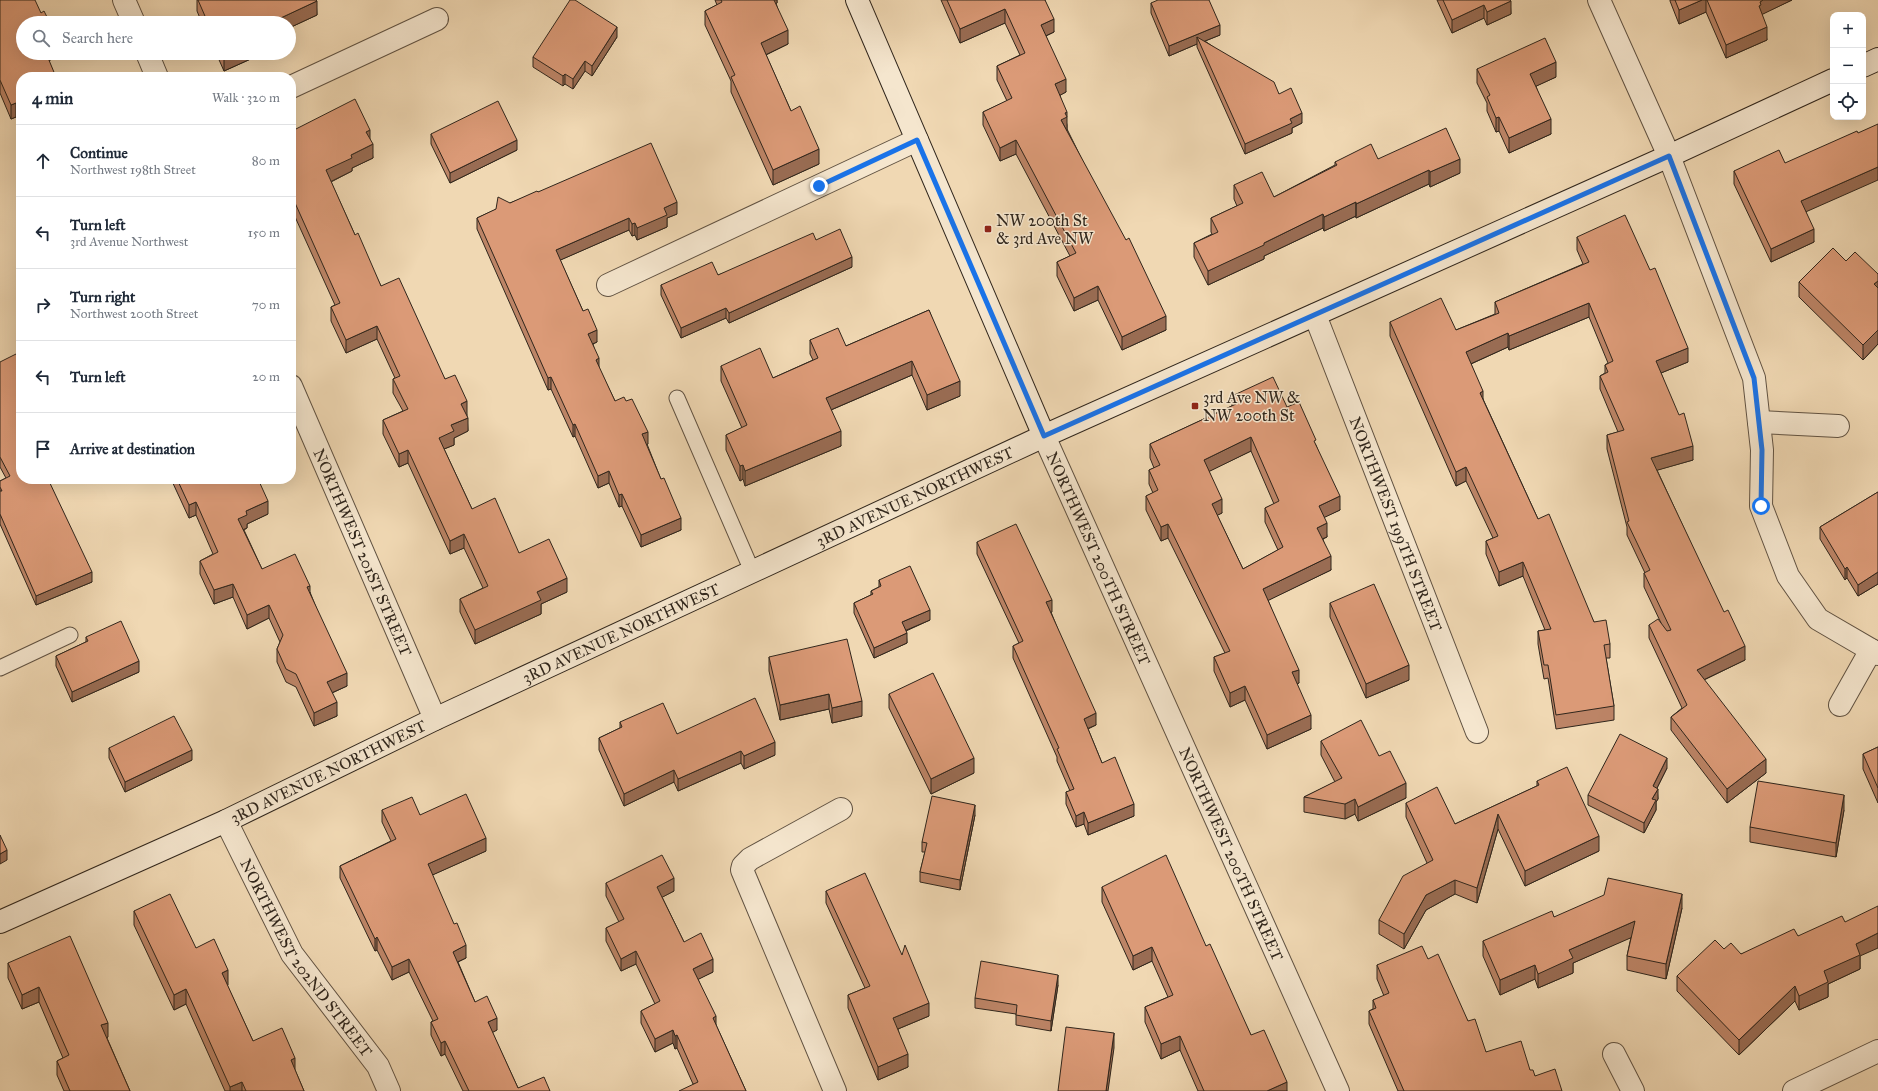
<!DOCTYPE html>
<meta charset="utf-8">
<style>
:root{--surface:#fff;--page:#f6f6f7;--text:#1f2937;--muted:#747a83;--line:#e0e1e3}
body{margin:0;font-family:"IM FELL Great Primer",serif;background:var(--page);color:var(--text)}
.controls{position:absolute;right:12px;top:12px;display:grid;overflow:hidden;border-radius:8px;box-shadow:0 4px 16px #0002}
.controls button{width:36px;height:36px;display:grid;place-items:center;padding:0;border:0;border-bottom:1px solid var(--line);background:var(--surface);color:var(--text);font:20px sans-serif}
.stop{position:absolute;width:12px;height:12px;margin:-9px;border:3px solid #1a73e8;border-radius:50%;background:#fff}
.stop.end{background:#1a73e8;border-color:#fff;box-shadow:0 1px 4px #0008}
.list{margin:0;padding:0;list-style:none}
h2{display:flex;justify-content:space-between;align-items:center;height:52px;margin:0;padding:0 16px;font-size:17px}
h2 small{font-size:13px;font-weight:400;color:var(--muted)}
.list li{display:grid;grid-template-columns:26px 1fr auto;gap:12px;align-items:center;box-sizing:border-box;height:72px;padding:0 16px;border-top:1px solid var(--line)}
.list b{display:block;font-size:15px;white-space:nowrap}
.list p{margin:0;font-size:13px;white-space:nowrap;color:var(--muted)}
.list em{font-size:13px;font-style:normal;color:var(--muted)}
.icon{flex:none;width:22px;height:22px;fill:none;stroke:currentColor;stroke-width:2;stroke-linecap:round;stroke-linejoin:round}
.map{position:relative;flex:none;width:1878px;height:1091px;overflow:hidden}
.search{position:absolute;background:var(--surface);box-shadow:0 4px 16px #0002;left:16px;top:16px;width:280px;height:44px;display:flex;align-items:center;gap:10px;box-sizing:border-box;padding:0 14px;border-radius:22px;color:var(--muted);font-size:15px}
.panel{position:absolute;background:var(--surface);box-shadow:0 4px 16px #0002;left:16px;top:72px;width:280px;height:412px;border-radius:16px}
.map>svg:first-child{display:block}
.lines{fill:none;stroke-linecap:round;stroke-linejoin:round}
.lane-casing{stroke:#605242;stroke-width:17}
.street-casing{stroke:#605242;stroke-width:24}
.secondary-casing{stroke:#30261c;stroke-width:24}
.lane{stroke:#f5e6ce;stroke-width:15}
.street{stroke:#f5e6ce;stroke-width:22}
.secondary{stroke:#f5e6ce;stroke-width:22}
.wall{fill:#bc8466;stroke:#30261c;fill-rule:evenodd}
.shaded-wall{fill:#996c53;stroke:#30261c}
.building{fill:#db9a77;stroke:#30261c;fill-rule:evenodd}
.route{stroke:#1a73e8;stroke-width:5}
.poi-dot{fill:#8f2418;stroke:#f5e6ce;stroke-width:1.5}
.labels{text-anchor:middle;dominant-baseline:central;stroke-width:3;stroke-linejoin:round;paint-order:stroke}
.poi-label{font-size:16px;fill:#30261c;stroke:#f5e6ce;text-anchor:start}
.street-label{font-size:16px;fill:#30261c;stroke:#f5e6ce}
</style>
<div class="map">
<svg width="1878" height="1091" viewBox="0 0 1878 1091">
<rect width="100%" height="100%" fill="#f0d8b3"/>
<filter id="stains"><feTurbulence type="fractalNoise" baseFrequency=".005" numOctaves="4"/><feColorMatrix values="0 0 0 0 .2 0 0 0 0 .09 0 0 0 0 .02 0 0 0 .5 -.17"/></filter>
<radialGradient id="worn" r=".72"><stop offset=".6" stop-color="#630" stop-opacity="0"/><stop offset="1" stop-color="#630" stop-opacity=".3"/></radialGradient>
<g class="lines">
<defs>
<path id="lane" d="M677,398L752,571
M0,668L70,635"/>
<g id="street">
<path d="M124,0L134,23"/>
<path d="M1599,0L1669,156L1754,378L1762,450L1761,506L1788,576L1818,619L1878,654"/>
<path d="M147,53L157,77"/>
<path d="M291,87L437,19"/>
<path d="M608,285L917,140"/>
<path id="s1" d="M1315,315L1477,732"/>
<path id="s2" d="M291,386L435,719"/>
<path d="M1759,422L1838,426"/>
<path id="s3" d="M1044,436L1338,1091"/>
<path d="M1840,705L1871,650"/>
<path id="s4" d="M226,821L292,954L378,1066L389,1091"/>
<path d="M1614,1054L1633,1091"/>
<path d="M835,1091L742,870L743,866L750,859L841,809"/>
<path d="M1794,1091L1878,1051"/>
</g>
<g id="secondary">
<path d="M857,0L1044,436"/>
<path d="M1863,66L1878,59"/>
<path id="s5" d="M0,922L226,821L435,719L1044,436L1669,156L1833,80"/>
</g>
</defs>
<use href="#lane" class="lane-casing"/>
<use href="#street" class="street-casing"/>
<use href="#secondary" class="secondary-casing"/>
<use href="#lane" class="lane"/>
<use href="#street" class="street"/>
<use href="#secondary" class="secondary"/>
</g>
<path class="wall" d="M0,0L59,53V56L49,60L21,77V128L16,117L11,119L0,93Z
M197,0H316L317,15L289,28V23H202L197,11Z
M715,0H777V3H776L788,44L766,55L791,111L819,164L773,185L731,92V81L705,25V11L717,5Z
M941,0H1045L1054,32L1046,36L1066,92L1060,95L1067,125V129L1166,330L1122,350L1098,300L1074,311L1057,276V262L1070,256L1016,154L1000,161L983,125V112L1007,101L997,80V66L1020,55L1005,23L960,43Z
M1437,0H1510L1511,14L1487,25L1484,18L1452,33Z
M1670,0H1792L1762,14L1767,40L1726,58L1706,12L1679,24L1670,1Z
M1151,3L1220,35L1205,41L1279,94L1302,123L1292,128V133L1245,154L1197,47V44L1169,56L1151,13Z
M617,37L592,76L585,71L573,89L565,84L563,86L533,67V57Z
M216,53H264L224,71Z
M1477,69L1556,77L1536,86L1551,134L1509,153L1499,131L1496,132L1487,111V103L1477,83Z
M292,131L370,140L373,158L352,168V171L331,182L355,235L381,286L445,379L467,415L468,431L454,438V445L444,449L472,509L519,553L567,592L541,604V614L475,644L460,612V599L483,588L464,548L450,554L408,463L399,467L383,434V420L403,411L393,393V379L395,378L377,339L346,353L331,321V307L335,305L291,208V140H292Z
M431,134L517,150L450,183L431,144Z
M1378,159L1460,173L1430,187L1429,184L1356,218V216L1324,231L1323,228L1264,256V259L1208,285L1194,257V243L1212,234L1211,232V218L1237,206L1234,199V185L1274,197L1335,165V162Z
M1734,171L1806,212L1814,242L1771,262L1734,184Z
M538,192L677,214L667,218V227L637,240L635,235L632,236L629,230L560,260L597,342L593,344L599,368L615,401L648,444H647L681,530L641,547L622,506L619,507L609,483L598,488L575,436L573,437L551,389L548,390L477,229V218L510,203Z
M1577,237L1688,362L1661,373L1693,460L1657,470L1745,660L1704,680L1766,773L1727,803L1671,730V717L1682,708L1649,638V625L1661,623L1644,587V573H1645L1627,535V527L1607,449V435L1618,432L1600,389V376L1605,373V365L1608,363L1589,317L1509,350L1508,347L1471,364L1483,399L1538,519L1594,622L1610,644V658H1606L1614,706V720L1556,729L1548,678L1544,679L1538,644V631L1545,630L1523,576L1499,586L1486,554V541L1493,538L1466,481L1456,486L1390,336V322L1456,330L1495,314V302L1583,264L1577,250Z
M816,240L852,267L729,323L726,318L681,338L661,295V285L718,275Z
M1846,261L1878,274V344L1863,360L1799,297V282Z
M929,310L960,396L927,410L912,375L831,410L841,446L745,486L743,479L740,481L726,450V435L742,428L721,381V366L773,378L813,360L810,354V340L846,346Z
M0,362L21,479L92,582L36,605L0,524V481L6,478L0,467Z
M1232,396L1287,407L1316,445L1340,510L1324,517L1327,537L1323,539L1331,570L1268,600L1299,683L1297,684L1311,729L1267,749L1245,700L1230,707L1214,671V657L1225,653L1168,538L1161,541L1146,510V496L1153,493L1149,484V470L1154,468L1150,458V444L1232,406ZM1251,451L1274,504L1265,508V522L1278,550L1243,569L1217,515L1222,513L1209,471Z
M171,479H225L226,483L268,514L247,524V528L244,530L262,569L310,592L347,686L332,693L337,716L314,726L296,687L286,682L277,662V649L280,642L269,618L247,629L233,597L214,604L200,574V561L213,554L196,515L189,518Z
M1878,492V584L1858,596L1847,578L1845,580L1820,539V527Z
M977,542L1052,612H1051L1096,725L1088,729L1102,763L1134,816L1088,835L1084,824L1076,827L1066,804V792L1070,791L1057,761V757L1013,658V646L1019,643L977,554Z
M879,580L930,620L906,631L907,643L874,658L854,613V603L871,595V591L879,587Z
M1330,603L1409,680L1366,698L1330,617Z
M86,637L139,672L72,702L56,666V656L86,642Z
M769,657L862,716L832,723L829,709L780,720L769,671Z
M889,694L974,773L931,794L889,708Z
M620,722L677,734L775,755L744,769L741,763L678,791L674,782L624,806L599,750V738L620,728Z
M1321,741L1379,756L1406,798L1358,821L1355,814L1345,819L1304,812V797L1335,782L1321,755Z
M1878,747V803L1863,769V754Z
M109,748L192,760L125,792L109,758Z
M1667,768L1657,788L1658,799L1656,802V810L1644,833L1588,805V795Z
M1537,781L1599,851L1525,886L1498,829L1477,903L1455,894L1426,910L1404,949L1379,934V920L1427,863L1406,817V803L1455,824L1537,786Z
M382,810L420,815L486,851L432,875L466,958L458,962L475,1002L497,1030L492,1032L518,1088L550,1091H463L445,1054L441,1056L431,1035V1022L433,1021L409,972L392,980L377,950L375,951L340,878V866L391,841L382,822Z
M1844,810L1836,857L1750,842V827Z
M975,815L960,890L920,882V872L925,852H922V842Z
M606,883L674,891L662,897L684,942L713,972L698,979L716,1025L746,1091L693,1084L677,1048L675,1049L673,1043L655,1052L641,1023V1011L655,1004L636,964L621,971L606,941V928L619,922L606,896Z
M1102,887L1206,946L1251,1035L1287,1091H1198L1180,1050L1161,1059L1145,1022V1007L1168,997L1152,961L1133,970L1102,902Z
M826,891L929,1016L898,1029L908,1067L878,1080L848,1008V995L865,988L826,903Z
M1682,908L1666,979L1627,970V956L1631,937L1573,963V973L1538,988L1535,979L1500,995L1483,956V941L1554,917Z
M134,911L196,948L228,985H227L253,1041L295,1070L304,1091H225L186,1004L174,1010L134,925Z
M1798,936L1860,956V969L1828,984V997L1799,1010L1795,1001L1739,1055L1677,991V976L1724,949L1741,954Z
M1428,959L1468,1021L1486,1052L1530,1070L1535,1076L1562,1091H1398L1369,1024V1011L1373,1009V1000L1384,996L1377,979V965Z
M8,963L108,1037L107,1038L130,1091H64L57,1075V1061L63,1058L39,1002L22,1009L8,978Z
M1058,985L1051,1031L1016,1025V1014L975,1008V998Z"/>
<path class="shaded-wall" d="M770,0H777V3L770,6Z
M1702,0H1706V12L1679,24V10Z
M1763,0H1792L1761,15L1759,6L1760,2Z
M317,1V15L289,28V23H270Z
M1511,1V14L1487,25V12Z
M1484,5V18L1452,33V20Z
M1005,9V23L960,43V29Z
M1054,19V32L1041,38V25Z
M1220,25V35L1200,43L1197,37V44L1169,56V46Z
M617,27V37L592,76V66Z
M1767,27V40L1726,58V45Z
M788,30V44L761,57V43Z
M44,53H59V56L44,63Z
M234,53H264L224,71V57Z
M585,61V71L573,89V79Z
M1556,62V77L1530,89V74Z
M565,74V84L563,86V76Z
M1066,79V92L1055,98V84Z
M16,103V117L11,119V105Z
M1067,112V131L1061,120L1065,113Z
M1302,113V123L1292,128V133L1245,154V144L1290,119Z
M1499,117V131L1496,132V118Z
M1551,119V134L1509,153V138Z
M370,130V143L366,132Z
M517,140V150L450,183V173Z
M1016,140V154L1000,161V148Z
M373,144V158L352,168V171L326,184V170L351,155Z
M819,149V164L773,185V170Z
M1460,159V173L1430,187V172Z
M1878,167V180L1801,214V201Z
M1429,170V184L1356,218V204Z
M677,202V214L667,218V227L637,240V228L664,208Z
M1356,202V216L1324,231V217Z
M1323,214V228L1264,256V259L1208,285V271L1264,243Z
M629,218V230L556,262V250Z
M635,223V235L632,236V224Z
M1814,229V242L1771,262V249Z
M852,257V267L729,323V313Z
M1878,281V295L1874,284Z
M1098,286V300L1074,311V298Z
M1589,303V317L1509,350V336Z
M726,308V318L681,338V328Z
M1166,316V330L1122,350V337Z
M377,326V339L346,353V340Z
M597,330V342L588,346V334Z
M1878,330V344L1863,360V345Z
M1508,333V347L1466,366V352Z
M1688,348V362L1656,375V361Z
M599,358V370L596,360Z
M912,361V375L826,412V398Z
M551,377V389L548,390V378Z
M960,381V396L927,410V395Z
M1483,391V405L1480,393Z
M467,401V415L461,418V404Z
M468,418V431L454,438V445L439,451V438L451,425Z
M575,424V436L573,437V425Z
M841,431V446L745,486V471Z
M648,432V444L642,446V434Z
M1251,437V451L1204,474V460Z
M1693,446V460L1651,472V458Z
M408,450V463L399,467V454Z
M743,465V479L740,481V466Z
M1466,467V481L1456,486V472Z
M609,471V483L598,488V476Z
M622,494V506L619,507V495Z
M1340,496V510L1319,520V506Z
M1222,499V513L1212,518V504Z
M268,501V514L247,524V528L238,532V519L246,511Z
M196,502V515L189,518V505Z
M681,518V530L641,547V535Z
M1327,523V537L1317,541V528Z
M1168,524V538L1161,541V527Z
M464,534V548L450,554V541Z
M1331,556V570L1263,603V589Z
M1523,562V576L1499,586V572Z
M1847,567V578L1845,580V569Z
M92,572V582L36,605V596Z
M1878,572V584L1858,596V585Z
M567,578V592L541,604V614L475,644V630L537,592Z
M233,584V597L214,604V590Z
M310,586V599L307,587Z
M1052,600V612L1046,614V602Z
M269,605V618L247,629V615Z
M930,610V620L902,632V622Z
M907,633V643L874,658V648Z
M1745,646V660L1697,683V670Z
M139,661V672L72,702V692Z
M1409,665V680L1366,698V684Z
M1299,670V683L1292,686V672Z
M347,673V686L327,695V682Z
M1245,686V700L1230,707V693Z
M829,694V709L780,720V705Z
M862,701V716L832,723V708Z
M337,702V716L314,726V713Z
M1096,713V725L1084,730V719Z
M1311,715V729L1267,749V735Z
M775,742V755L744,769V756Z
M192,750V760L125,792V782Z
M741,751V763L678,791V779Z
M974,758V773L931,794V779Z
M1667,758V768L1653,796V786Z
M1766,759V773L1727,803V789Z
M674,770V782L624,806V794Z
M1406,783V798L1358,821V807Z
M1658,789V799L1656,802V810L1644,833V823L1652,799Z
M1844,795V810L1836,857V843Z
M1355,799V814L1345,819V804Z
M1134,804V816L1088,835V823Z
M975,805V815L960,890V880Z
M1084,812V824L1076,827V816Z
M1498,814V829L1477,903V888Z
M1599,836V851L1525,886V871Z
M486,838V851L428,877V864Z
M7,850V860L0,864V854Z
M674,878V891L657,900V887Z
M1455,880V894L1426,910L1404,949V934L1426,895Z
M1682,894V908L1666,979V964Z
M1635,921V936L1573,963V973L1538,988V974L1569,950Z
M1878,933V948L1860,956V969L1828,984V997L1799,1010V996L1824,971L1856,944Z
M377,937V950L375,951V939Z
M466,945V958L453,964V952Z
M1152,947V961L1133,970V956Z
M636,951V964L621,971V959Z
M409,959V972L392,980V967Z
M713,959V972L693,982V969Z
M1535,965V979L1500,995V980Z
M228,970V985L222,988V973Z
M1058,975V985L1051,1031V1021Z
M1795,986V1001L1739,1055V1040Z
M39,987V1002L22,1009V995Z
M186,989V1004L174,1010V995Z
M929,1003V1016L893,1031V1018Z
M716,1016V1029L713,1018Z
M497,1018V1030L488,1035V1022Z
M108,1023V1037L101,1040V1025Z
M673,1030V1043L655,1052V1039Z
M1114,1033V1048L1108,1091H1106Z
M677,1035V1048L675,1049V1036Z
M1180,1036V1050L1161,1059V1044Z
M445,1041V1054L441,1056V1043Z
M908,1054V1067L878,1080V1067Z
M295,1058V1073L291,1060Z
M242,1082V1091H230V1087Z
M1287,1082V1091H1267Z"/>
<path class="building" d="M0,0H35L41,13L44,11L50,23H23V53H46L56,77H21V114L16,103L11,105L0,80Z
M198,0H316L317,1L270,23H208Z
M570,0H575L617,27L592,66L585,61L573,79L565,74L563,76L533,57Z
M721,0H774L788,30L761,43L791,111L800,106L819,149L773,170L731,77L735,75L705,11L722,2Z
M947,0H1045L1054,19L1041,25L1066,79L1055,84L1067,112L1065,113L1067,117L1061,120L1126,240L1129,238L1166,316L1122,337L1098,286L1074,298L1057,262L1076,253L1016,140L1000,148L983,112L1012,98L997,66L1025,53L1005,9L960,29Z
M1158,0H1209L1220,25L1169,46L1151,3Z
M1443,0H1510L1511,1L1487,12L1484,5L1452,20Z
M1675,0H1702L1679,10Z
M1707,0H1763L1760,2L1761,5L1759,6L1767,27L1726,45Z
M1197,37L1274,82L1279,94L1291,88L1302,113L1290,119L1292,123L1245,144Z
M1545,38L1556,62L1530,74L1551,119L1509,138L1499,117L1496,118L1487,97L1490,95L1477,69Z
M222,53H234L224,57Z
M355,99L370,130L366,132L373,144L351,155L352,158L326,170L355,235L358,233L381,286L399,278L445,379L455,375L467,401L461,404L468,418L451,425L454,431L439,438L472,509L495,498L519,553L549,539L567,578L537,592L541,600L475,630L460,599L488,586L464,534L450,541L408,450L399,454L383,420L408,409L393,379L400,376L377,326L346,340L331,307L340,303L291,194V140L295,138L292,131Z
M498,101L517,140L450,173L431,134Z
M1878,124V167L1801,201L1814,229L1771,249L1734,171L1779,150L1785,163L1857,131L1858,133Z
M1446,128L1460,159L1430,172L1429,170L1356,204V202L1324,217L1323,214L1264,243V245L1208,271L1194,243L1218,232L1211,218L1243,203L1234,185L1262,172L1274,197L1337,165L1335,162L1371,144L1378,159Z
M651,143L677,202L664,208L667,215L637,228L635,223L632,224L629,218L556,250L583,311L588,309L597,330L588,334L599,358L596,360L615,401L624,397L626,401L632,399L648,432L642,434L661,479L664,478L681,518L641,535L622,494L619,495L609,471L598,476L575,424L573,425L551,377L548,378L477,218L496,209L498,197L510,203L537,191L538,192Z
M1625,215L1650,270L1655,268L1688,348L1656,361L1679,415L1684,413L1693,446L1651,458L1724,612L1728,610L1745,646L1697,670L1766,759L1727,789L1671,717L1687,705L1649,625L1658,619L1667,631L1671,630L1644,573L1650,570L1627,522L1629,521L1607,435L1624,430L1600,376L1608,372L1605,365L1613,361L1589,303L1509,336L1508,333L1466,352L1483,391L1480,393L1538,519L1549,514L1594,622L1606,620L1610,644L1604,645L1614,706L1556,715L1548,665H1544L1538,631L1551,629L1523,562L1499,572L1486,541L1498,536L1466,467L1456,472L1390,322L1441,298L1456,330L1499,313L1495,302L1589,262L1577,237Z
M840,229L852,257L729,313L726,308L681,328L661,285L712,262L718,275L813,233L816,240Z
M1833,248L1846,261L1855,252L1878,274V281L1874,284L1878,288V330L1863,345L1799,282Z
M929,310L960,381L927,395L912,361L826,398L841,431L745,471L743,465L740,466L726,435L747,425L721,366L760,348L773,378L818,358L810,340L838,328L846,346Z
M16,354L21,364V479H48L92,572L36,596L0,514V491H2L0,487V481L10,476L0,457V362Z
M1273,377L1287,407L1299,402L1316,440L1314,441L1340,496L1319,506L1327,523L1317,528L1331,556L1263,589L1299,670L1292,672L1311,715L1267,735L1245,686L1230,693L1214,657L1230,651L1168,524L1161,527L1146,496L1158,490L1149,470L1160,465L1150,444L1236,404L1232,396ZM1251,437L1279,501L1265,508L1283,547L1243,569L1212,504L1222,499L1204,460Z
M177,479H225L226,483L235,479H258L268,501L246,511L247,515L238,519L262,569L295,554L310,586L307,587L347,673L327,682L337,702L314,713L296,674L286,669L277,649L283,635L269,605L247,615L233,584L214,590L200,561L218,552L196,502L189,505Z
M1878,492V572L1858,585L1847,567L1845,569L1820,527Z
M1016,524L1052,600L1046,602L1096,713L1084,719L1102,763L1115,757L1134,804L1088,823L1084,812L1076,816L1066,792L1074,789L1057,749L1059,748L1013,646L1023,641L977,542Z
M910,566L930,610L902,622L907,633L874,648L854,603L873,594L871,591L881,586L879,580Z
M1374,584L1409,665L1366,684L1330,603Z
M121,621L139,661L72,692L56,656L88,641L86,637Z
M847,639L862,701L832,708L829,694L780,705L769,657Z
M933,673L974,758L931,779L889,694Z
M755,698L775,742L744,756L741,751L678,779L674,770L624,794L599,738L622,727L620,722L663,703L677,734Z
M174,716L192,750L125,782L109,748Z
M1361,720L1379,756L1390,751L1406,783L1358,807L1355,799L1345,804L1304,797L1342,778L1321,741Z
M1620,734L1667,758L1653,786L1658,789L1652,799L1656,800L1644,823L1588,795Z
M1878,747V788L1863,754Z
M1567,767L1599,836L1525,871L1498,814L1477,888L1455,880L1426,895L1404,934L1379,920L1403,876L1433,860L1406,803L1437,787L1455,824L1539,785L1537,781Z
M1758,781L1844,795L1836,843L1750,827Z
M466,794L486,838L428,864L454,924L457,923L466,945L453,952L475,1002L487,996L497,1018L488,1022L518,1088L544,1077L550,1091H469L445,1041L441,1043L431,1022L438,1019L409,959L392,967L377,937L375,939L340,866L396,839L382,810L412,797L420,815Z
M932,796L975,805L960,880L920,872L927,843L922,842Z
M0,835L7,850L0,854Z
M662,855L674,878L657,887L684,942L701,933L713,959L693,969L716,1016L713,1018L746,1091H679L698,1082L677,1035L675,1036L673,1030L655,1039L641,1011L660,1001L636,951L621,959L606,928L624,919L606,883Z
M1166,855L1206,946L1210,944L1251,1035L1264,1030L1287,1082L1267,1091H1204L1180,1036L1161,1044L1145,1007L1173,995L1152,947L1133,956L1102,887Z
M865,873L902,955L905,945L929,1003L893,1018L908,1054L878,1067L848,995L870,986L826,891Z
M1608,878L1682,894L1666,964L1627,956L1635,921L1569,950L1573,958L1538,974L1535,965L1500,980L1483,941L1552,911L1554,917L1604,895Z
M170,894L196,948L214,939L228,970L222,973L253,1041L282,1028L295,1058L291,1060L304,1091H246L242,1082L230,1087L186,989L174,995L134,911Z
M1878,906V933L1856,944L1860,955L1824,971L1828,982L1799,996L1795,986L1739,1040L1677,976L1715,940L1724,949L1731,943L1741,954L1794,929L1798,936L1842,916L1845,922Z
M70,936L108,1023L101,1025L130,1091H70L57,1061L69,1055L39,987L22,995L8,963Z
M1422,946L1428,959L1438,954L1468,1021L1475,1019L1486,1052L1521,1041L1530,1070H1533L1535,1076L1555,1069L1562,1091H1404L1369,1011L1376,1008L1373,1000L1389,993L1377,965Z
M981,961L1058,975L1051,1021L1016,1015L1017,1005L975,998Z
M1066,1027L1114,1033L1106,1091H1058Z"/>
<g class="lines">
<path class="route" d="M819,186L917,140L1044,436L1669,156L1754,378L1762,450L1761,506"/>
</g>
<g class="poi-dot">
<rect x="984" y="225" width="8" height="8" rx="2"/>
<rect x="1191" y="402" width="8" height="8" rx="2"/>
</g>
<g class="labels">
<g class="poi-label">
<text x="996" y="220">NW 200th St<tspan x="996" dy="18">&amp; 3rd Ave NW</tspan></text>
<text x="1203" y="397">3rd Ave NW &amp;<tspan x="1203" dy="18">NW 200th St</tspan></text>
</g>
<g class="street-label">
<text stroke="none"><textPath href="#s5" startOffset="1009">3RD AVENUE NORTHWEST</textPath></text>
<text stroke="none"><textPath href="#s1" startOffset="224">NORTHWEST 199TH STREET</textPath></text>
<text stroke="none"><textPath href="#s2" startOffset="181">NORTHWEST 201ST STREET</textPath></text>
<text stroke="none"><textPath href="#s3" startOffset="134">NORTHWEST 200TH STREET</textPath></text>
<text stroke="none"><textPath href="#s5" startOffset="685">3RD AVENUE NORTHWEST</textPath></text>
<text stroke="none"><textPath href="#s5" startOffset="361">3RD AVENUE NORTHWEST</textPath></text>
<text stroke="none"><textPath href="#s3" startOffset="458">NORTHWEST 200TH STREET</textPath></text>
<text stroke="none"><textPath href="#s4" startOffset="159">NORTHWEST 202ND STREET</textPath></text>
</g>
</g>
<rect width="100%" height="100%" filter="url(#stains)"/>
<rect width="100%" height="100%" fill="url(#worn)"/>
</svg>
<div class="controls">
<button>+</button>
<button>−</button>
<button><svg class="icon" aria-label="locate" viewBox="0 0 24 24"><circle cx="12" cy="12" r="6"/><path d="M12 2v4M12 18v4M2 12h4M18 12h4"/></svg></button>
</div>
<div class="stop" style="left:1761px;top:506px"></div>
<div class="stop end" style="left:819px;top:186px"></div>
<div class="search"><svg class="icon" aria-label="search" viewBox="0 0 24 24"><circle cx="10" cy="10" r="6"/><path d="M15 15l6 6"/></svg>Search here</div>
<section class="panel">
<h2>4 min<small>Walk · 320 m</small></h2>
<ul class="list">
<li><svg class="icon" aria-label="ahead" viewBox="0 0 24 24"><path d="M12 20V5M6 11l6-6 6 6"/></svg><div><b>Continue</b><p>Northwest 198th Street</p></div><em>80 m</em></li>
<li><svg class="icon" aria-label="left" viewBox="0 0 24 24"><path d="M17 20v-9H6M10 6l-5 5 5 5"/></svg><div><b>Turn left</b><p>3rd Avenue Northwest</p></div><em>150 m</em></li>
<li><svg class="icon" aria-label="right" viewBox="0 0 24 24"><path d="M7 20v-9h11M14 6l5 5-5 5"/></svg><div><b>Turn right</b><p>Northwest 200th Street</p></div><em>70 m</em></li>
<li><svg class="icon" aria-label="left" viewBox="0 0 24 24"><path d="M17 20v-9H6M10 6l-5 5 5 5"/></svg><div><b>Turn left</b></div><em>20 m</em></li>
<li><svg class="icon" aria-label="arrive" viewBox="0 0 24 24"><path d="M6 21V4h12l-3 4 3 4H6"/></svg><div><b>Arrive at destination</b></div></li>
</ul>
</section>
</div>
